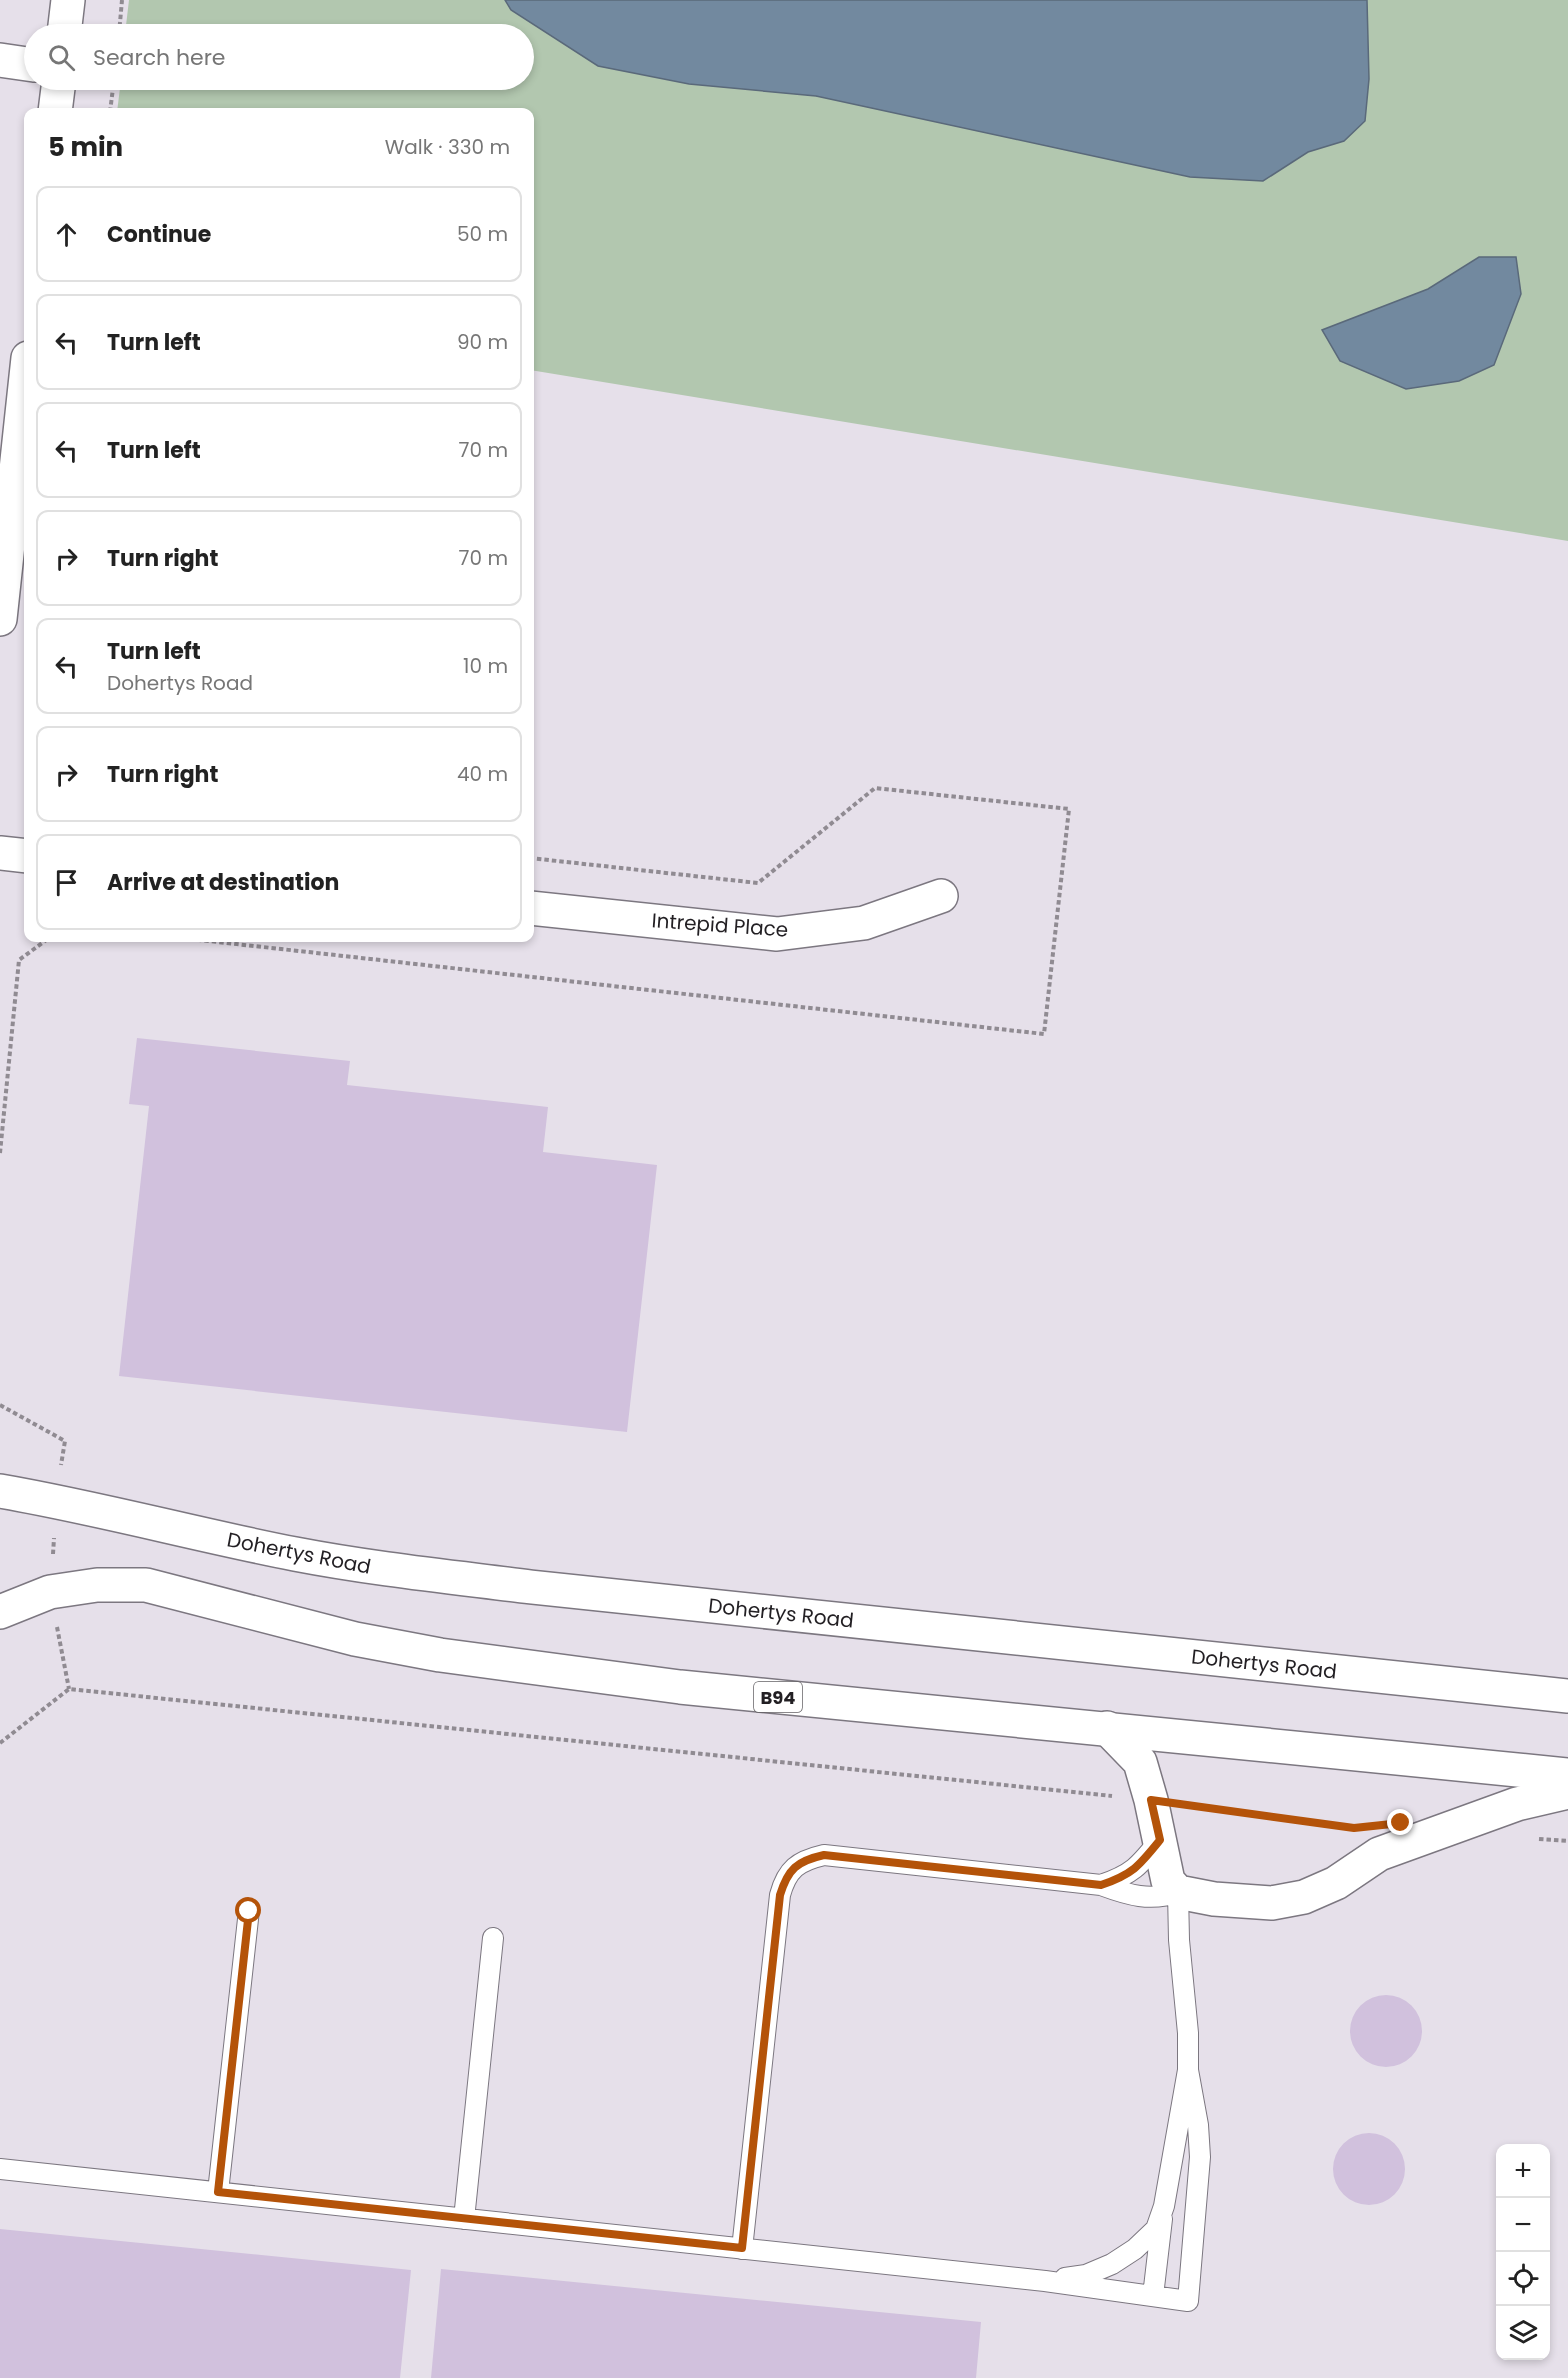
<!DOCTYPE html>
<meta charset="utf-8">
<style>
:root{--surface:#fff;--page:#f6f6f6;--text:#222;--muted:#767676;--line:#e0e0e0}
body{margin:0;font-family:Poppins,sans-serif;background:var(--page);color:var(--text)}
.controls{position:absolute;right:18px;bottom:18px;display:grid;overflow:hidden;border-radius:12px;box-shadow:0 3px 9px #0003}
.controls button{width:54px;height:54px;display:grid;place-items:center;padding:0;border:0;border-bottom:2px solid var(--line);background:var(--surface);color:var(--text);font:30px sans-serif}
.stop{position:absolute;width:18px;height:18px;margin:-14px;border:4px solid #b45309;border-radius:50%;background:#fff}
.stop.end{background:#b45309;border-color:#fff;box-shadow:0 2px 6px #0008}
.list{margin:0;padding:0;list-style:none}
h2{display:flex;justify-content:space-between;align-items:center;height:78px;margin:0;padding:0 24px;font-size:26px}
h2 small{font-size:20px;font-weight:400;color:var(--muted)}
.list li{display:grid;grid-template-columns:39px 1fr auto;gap:18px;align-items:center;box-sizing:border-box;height:96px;margin:0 12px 12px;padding:0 12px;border:2px solid var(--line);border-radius:12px}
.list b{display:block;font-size:22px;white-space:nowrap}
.list p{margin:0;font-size:20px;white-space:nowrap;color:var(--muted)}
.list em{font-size:20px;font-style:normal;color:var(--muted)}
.icon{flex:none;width:33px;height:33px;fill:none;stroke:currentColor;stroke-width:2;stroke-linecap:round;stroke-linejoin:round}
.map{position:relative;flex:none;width:1568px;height:2378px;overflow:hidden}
.search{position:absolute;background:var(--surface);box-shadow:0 3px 9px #0003;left:24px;top:24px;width:510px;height:66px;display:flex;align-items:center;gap:15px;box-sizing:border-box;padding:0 21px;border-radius:33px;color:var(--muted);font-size:22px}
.panel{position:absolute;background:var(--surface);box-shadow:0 3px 9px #0003;left:24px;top:108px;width:510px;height:834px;border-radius:12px}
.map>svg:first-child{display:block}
.green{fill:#b2c7af}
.water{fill:#72899f;stroke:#5a697a;stroke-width:1.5}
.building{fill:#d1c1dd}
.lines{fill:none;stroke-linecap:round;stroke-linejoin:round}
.service-casing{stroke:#7c7780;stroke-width:22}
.minor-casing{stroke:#7c7780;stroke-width:36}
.tertiary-casing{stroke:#7c7780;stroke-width:36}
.primary-casing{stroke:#7c7780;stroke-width:36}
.path{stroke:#908b92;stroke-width:4;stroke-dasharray:4.5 3;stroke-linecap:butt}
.service{stroke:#fff;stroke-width:20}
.minor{stroke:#fff;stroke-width:33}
.tertiary{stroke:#fff;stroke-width:33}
.primary{stroke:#fff;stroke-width:33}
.route{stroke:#b45309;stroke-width:8}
.labels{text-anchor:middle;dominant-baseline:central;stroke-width:5;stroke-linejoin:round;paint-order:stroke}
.shield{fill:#fff;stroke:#646265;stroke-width:1.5}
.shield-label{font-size:18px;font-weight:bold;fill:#221f23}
.street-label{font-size:20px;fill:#221f23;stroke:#fff}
</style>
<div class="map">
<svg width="1568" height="2378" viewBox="0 0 1568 2378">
<rect width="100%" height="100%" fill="#e6e0ea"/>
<path class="green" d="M129,0H1568V541L530,370V112H117L121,80H524V34H125Z"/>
<path class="water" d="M505,0H1367L1369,79L1365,121L1344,141L1308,152L1263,181L1190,177L816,96L689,84L598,66L511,10Z
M1479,257H1516L1521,294L1494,365L1459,381L1406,389L1340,361L1322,330L1428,289Z"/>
<path class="building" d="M137,1038L350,1061L347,1085L548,1107L543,1152L657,1165L627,1432L119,1376L149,1106L129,1104Z
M1350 2031a36 36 0 1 1 72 0a36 36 0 1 1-72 0Z
M1333 2169a36 36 0 1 1 72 0a36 36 0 1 1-72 0Z
M0,2229L411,2270L400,2378H0Z
M441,2269L981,2322L976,2378H431Z"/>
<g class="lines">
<defs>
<path id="service" d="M1101,1885C1133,1874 1139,1866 1160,1840
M0,2169L1045,2281L1188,2301L1200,2157L1198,2125L1188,2070
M218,2192L249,1910
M464,2219L493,1938
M742,2249L780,1895C787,1869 798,1861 824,1855L1101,1885C1128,1895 1151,1902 1178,1892L1179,1940L1188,2033V2070L1164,2206L1156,2229L1135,2249L1112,2264L1086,2275L1065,2278
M1153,2296L1162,2219"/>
<path id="minor" d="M0,853L28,856
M530,908L777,934L864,923L941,896
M1107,1728L1140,1762L1151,1800L1168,1881L1178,1892L1214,1899L1272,1903L1304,1897L1336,1883L1379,1854L1517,1804L1568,1792"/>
<path id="tertiary" d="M64,34L68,0
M0,60L34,65
M55,112L59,80
M0,619L28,358"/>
<path id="primary" d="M0,1491C99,1508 197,1535 295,1554C373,1569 452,1577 531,1587L1568,1696
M0,1612L50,1592L97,1585H146L355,1639L440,1655L680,1687L1568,1775"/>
</defs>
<use href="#service" class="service-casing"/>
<use href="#minor" class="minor-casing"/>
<use href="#tertiary" class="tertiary-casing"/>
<use href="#primary" class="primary-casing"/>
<path class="path" d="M119,34L122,0
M110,112L114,80
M182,938L1044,1034L1069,809L875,788L758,883L530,858
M0,1153L19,960L49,938
M0,1405L65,1441L61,1465
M53,1554L54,1538
M57,1627L69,1689
M0,1743L69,1689L1112,1796
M1188,1805L1350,1828
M1539,1839L1568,1841"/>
<use href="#service" class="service"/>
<use href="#minor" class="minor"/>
<use href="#tertiary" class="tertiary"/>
<use href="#primary" class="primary"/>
</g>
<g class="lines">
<path class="route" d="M249,1911L218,2192L742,2248L780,1895C788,1869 797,1861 824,1855L1101,1885C1133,1874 1139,1866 1160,1840L1151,1800L1354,1828L1401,1823"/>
</g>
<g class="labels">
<rect class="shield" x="754" y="1682" width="48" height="30" rx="4.5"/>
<g class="shield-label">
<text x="778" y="1697">B94</text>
</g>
<g class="street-label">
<text transform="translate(720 925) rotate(4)">Intrepid Place</text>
<text transform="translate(299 1553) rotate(11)">Dohertys Road</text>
<text transform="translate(781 1613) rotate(6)">Dohertys Road</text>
<text transform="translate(1264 1664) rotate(6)">Dohertys Road</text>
</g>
</g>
</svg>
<div class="controls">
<button>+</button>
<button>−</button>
<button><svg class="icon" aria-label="locate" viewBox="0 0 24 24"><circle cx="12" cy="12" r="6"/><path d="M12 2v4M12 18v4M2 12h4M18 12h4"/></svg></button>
<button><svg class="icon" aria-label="layers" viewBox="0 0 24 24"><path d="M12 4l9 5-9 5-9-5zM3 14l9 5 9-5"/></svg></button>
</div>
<div class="stop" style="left:249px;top:1911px"></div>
<div class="stop end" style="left:1401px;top:1823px"></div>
<div class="search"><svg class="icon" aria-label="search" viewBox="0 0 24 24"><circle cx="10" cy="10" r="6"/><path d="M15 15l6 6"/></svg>Search here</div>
<section class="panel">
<h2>5 min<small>Walk · 330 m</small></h2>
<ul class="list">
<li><svg class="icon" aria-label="ahead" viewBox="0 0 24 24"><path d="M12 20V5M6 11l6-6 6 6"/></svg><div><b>Continue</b></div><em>50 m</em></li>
<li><svg class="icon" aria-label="left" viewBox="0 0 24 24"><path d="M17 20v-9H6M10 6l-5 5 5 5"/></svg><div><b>Turn left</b></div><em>90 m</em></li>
<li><svg class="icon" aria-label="left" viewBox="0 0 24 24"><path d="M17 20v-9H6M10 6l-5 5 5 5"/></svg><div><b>Turn left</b></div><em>70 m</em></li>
<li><svg class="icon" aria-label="right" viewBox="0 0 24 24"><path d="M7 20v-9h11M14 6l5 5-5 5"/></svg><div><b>Turn right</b></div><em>70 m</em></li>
<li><svg class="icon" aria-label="left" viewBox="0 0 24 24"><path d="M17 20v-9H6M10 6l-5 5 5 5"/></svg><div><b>Turn left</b><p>Dohertys Road</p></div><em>10 m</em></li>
<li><svg class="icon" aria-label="right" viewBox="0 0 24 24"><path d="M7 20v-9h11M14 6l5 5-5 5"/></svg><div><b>Turn right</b></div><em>40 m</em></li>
<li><svg class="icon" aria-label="arrive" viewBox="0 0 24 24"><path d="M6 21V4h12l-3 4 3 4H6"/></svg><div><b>Arrive at destination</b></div></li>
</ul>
</section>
</div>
